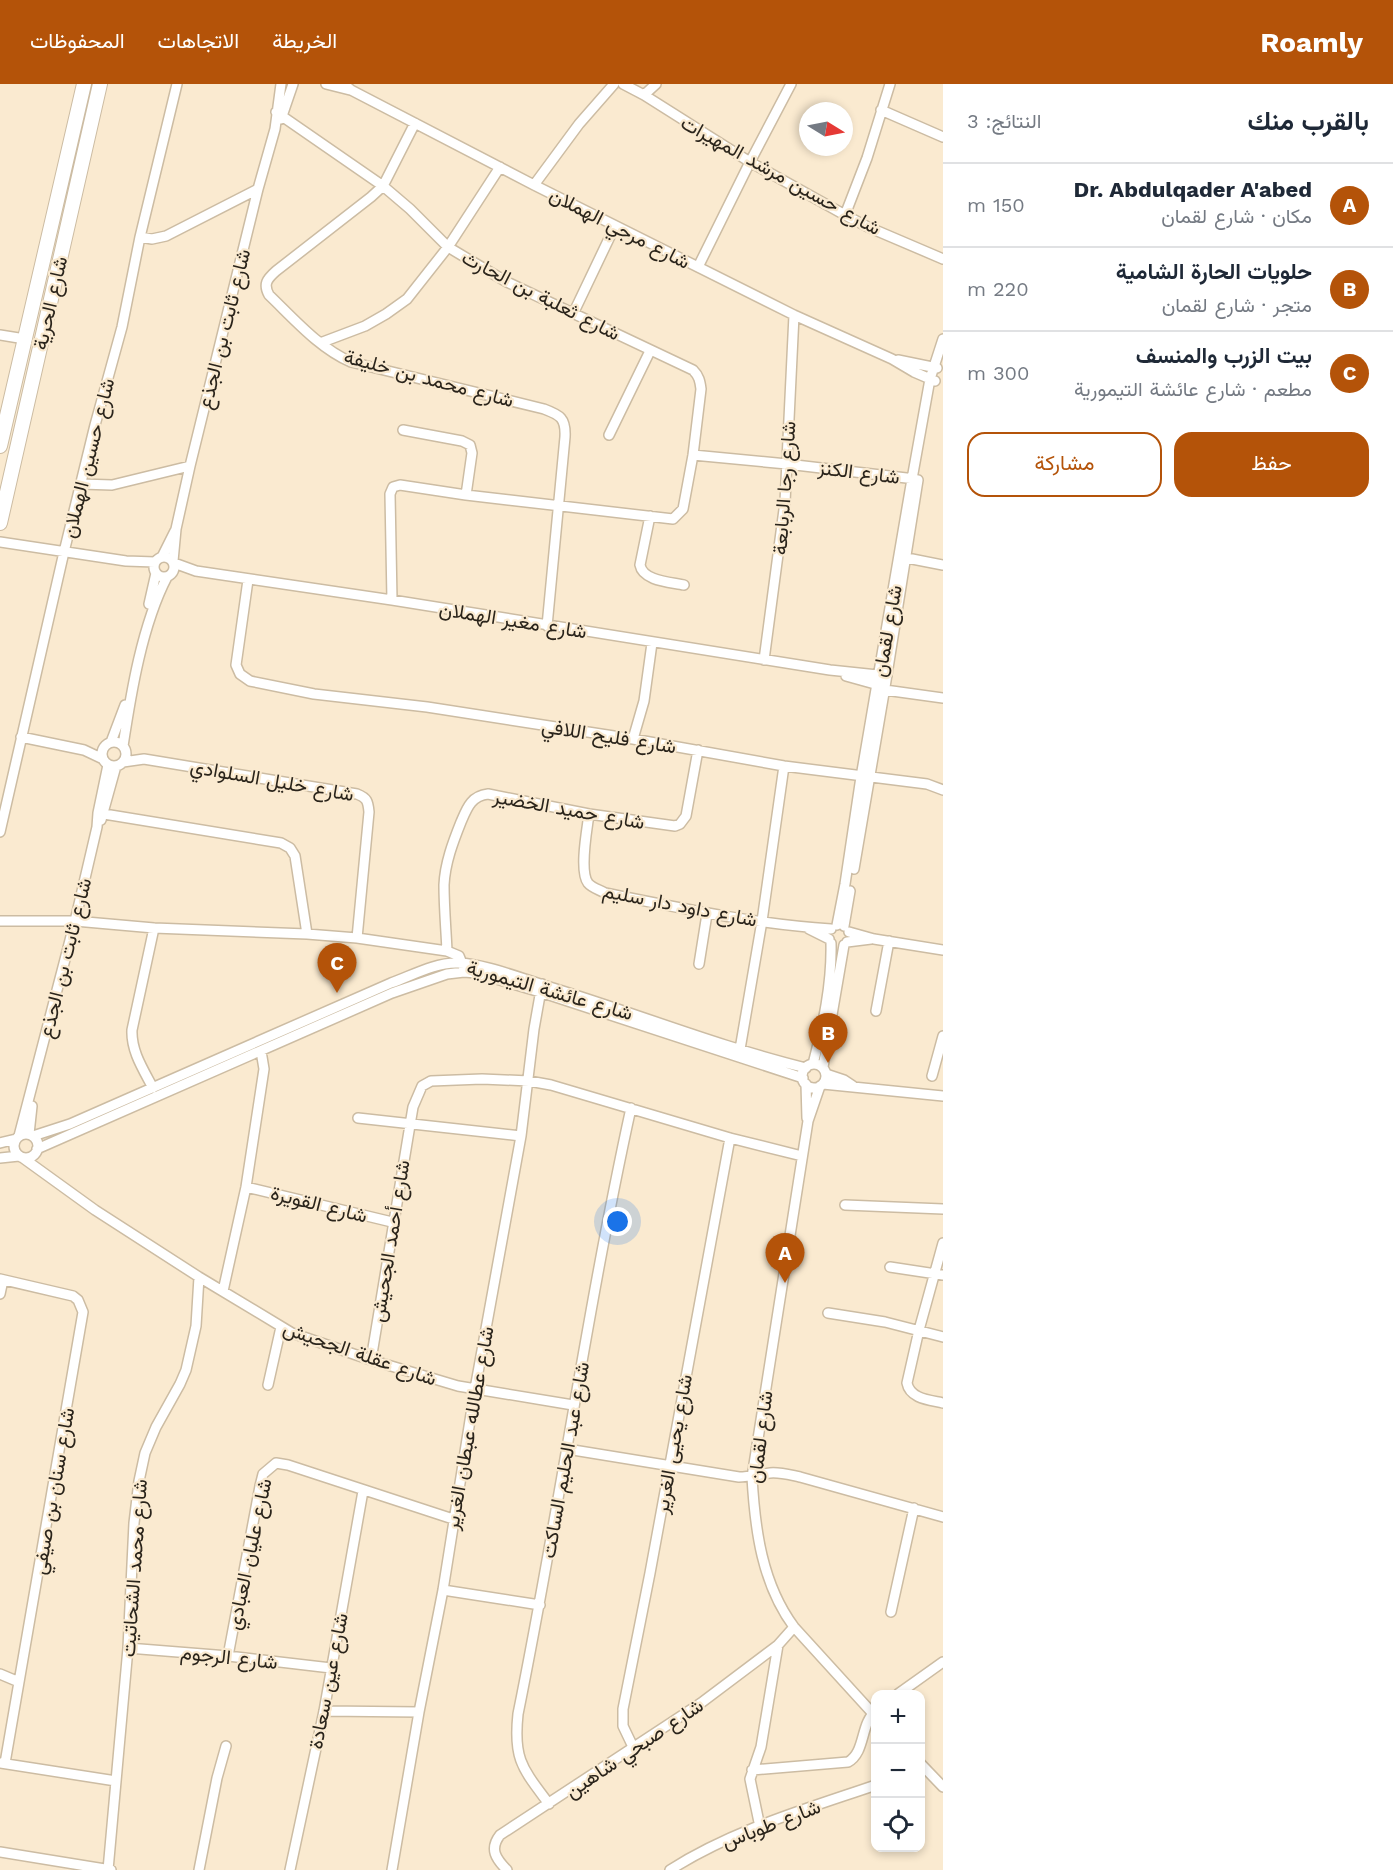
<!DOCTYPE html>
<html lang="ar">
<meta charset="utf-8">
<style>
:root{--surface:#fff;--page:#f2f2f3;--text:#1f2937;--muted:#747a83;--line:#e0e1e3;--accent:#b45309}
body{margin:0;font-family:"Work Sans",Vazirmatn,sans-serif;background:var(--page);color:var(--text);direction:rtl}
.controls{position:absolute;right:18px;bottom:18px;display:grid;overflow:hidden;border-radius:12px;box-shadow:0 3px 9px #0003}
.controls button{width:54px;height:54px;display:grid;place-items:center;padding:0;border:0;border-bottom:2px solid var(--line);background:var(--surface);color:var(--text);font:30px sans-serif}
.compass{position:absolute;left:799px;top:18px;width:54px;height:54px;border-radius:50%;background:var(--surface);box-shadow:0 3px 9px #0003;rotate:100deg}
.you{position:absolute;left:618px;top:1138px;width:21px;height:21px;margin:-15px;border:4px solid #fff;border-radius:50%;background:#1a73e8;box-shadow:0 0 0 9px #1a73e833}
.badge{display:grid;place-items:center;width:39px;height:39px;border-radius:50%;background:var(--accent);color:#fff;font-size:20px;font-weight:700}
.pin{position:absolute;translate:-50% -50px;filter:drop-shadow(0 2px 3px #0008)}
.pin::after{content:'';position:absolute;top:32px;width:21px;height:18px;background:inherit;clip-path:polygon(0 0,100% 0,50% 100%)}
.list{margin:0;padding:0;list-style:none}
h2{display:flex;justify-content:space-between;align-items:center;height:78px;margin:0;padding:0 24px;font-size:26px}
h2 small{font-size:20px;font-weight:400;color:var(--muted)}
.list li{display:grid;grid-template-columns:39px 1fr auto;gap:18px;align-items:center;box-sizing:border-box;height:84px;padding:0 24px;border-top:2px solid var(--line)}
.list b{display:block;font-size:22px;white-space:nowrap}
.list p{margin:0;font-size:20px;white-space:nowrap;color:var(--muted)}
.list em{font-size:20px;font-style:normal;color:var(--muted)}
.actions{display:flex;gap:12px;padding:18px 24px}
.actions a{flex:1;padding:14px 0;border:2px solid var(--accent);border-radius:18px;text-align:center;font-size:21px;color:var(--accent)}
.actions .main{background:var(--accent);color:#fff}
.icon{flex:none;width:33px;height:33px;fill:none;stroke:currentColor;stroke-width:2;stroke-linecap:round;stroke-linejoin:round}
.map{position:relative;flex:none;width:943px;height:1786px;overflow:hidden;direction:ltr}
header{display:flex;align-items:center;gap:36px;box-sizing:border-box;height:84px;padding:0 30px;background:var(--accent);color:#fff}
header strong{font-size:28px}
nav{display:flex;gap:33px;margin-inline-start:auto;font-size:21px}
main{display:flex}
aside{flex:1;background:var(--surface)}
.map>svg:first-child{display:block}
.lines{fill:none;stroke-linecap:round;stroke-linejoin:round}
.minor-casing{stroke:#ccbca3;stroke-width:12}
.highway-casing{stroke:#ccbca3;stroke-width:16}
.minor{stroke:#fff;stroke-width:9}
.highway{stroke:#fff;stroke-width:14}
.labels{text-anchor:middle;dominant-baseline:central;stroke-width:4.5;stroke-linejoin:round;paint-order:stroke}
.street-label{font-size:20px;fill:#2a241b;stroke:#faead0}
</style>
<header>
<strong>Roamly</strong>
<nav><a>الخريطة</a><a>الاتجاهات</a><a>المحفوظات</a></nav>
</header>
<main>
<aside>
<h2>بالقرب منك<small>النتائج: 3</small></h2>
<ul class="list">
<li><span class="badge">A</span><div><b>Dr. Abdulqader A'abed</b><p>مكان · شارع لقمان</p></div><em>150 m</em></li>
<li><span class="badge">B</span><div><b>حلويات الحارة الشامية</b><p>متجر · شارع لقمان</p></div><em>220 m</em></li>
<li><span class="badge">C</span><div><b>بيت الزرب والمنسف</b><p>مطعم · شارع عائشة التيمورية</p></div><em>300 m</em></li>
</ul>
<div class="actions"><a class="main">حفظ</a><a>مشاركة</a></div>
</aside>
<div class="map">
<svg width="943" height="1786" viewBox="0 0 943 1786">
<rect width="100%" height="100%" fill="#faead0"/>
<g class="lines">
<defs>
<path id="minor" d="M326,0L350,6
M344,0L351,6L534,101L794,231L892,275L914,288L935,297
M623,0L644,11L750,78L845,131L868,143L943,175
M644,11L656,0
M881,26L943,53
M276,28L383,102L410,125L448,163L473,178L507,198L693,286C699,292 700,297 701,305L693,371L683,425L673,435L466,411L400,401L393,403L390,410L392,516
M281,35L293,0
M415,39L383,102L371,113L276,187C267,195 263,200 269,211C294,235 319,264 351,278L544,325C560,331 566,334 565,353L547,542
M534,101L579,40L614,0
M845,131L867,74L890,0
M140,153L152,155L166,152L258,105
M698,183L750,78L791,0
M573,230L615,142
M0,251L25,255
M320,259L365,242L386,230L407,215L448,163L500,83
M898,276L937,284
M403,346L462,357L470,361L472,369L466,411
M609,351L650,267
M693,371L787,380L915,395
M81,400L112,401L190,382
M650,432L640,481C643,497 670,498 684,501
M0,458L126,477L155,478
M154 483a10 10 0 1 1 20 0a10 10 0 1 1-20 0Z
M162,473L175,447
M902,473L943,481
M173,477L176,445L190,382L258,105L275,45L281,0
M174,479L196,487L392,516L830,586L887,592
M248,496L236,581L240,590L250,597L314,610L427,623L633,655L784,682L927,700L943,706
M149,520L156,489
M764,576L785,418L794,231
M846,592L882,602
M885,606L943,614
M21,653L84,666L103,675
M633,655L644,617L652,559
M111,658L125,621
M102 670a12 12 0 1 1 24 0a12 12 0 1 1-24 0Z
M123,662C131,609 142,541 167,493
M123,678L144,675L357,710C367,714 368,717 369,728L357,854
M98,729L281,759L290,764L295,772L307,850
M589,730C587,746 579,787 588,799C592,804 600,806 605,809C680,824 754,840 831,845
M101,736L116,682
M0,748L64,468L95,341L122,243L140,153L177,0
M854,785L885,603L918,396
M0,837H75L154,844L307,850L357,854L447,867L459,872L463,882
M837,841L845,800L861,693L912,395L930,295L943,255
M844,842L850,807
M809,845L829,855
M849,848L874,855L943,866
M847,858L871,855
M447,867C446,845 444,823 444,801C445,779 453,758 461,738C467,724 471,712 488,710L589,730L675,742L680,740L686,732L698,666
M699,880L707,830
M876,927L889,857
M739,971L762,837L784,682
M813,980C823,941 832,900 831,859
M802 992a12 12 0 1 1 24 0a12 12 0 1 1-24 0Z
M823,983L844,861
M826,990L844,996L853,1002
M932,992L943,952
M806,1000L807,1034
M823,1000L943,1012
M820,1002L808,1037L752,1393C755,1446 762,1500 794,1543L876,1633
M153,1004C143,985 131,967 132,946L154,844
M358,1034L521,1052
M29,1050L32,1022
M14 1062a12 12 0 1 1 24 0a12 12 0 1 1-24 0Z
M19,1052L75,837L97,743L98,729L108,681
M33,1052L70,1040L391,899C411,892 434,879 456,879C481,878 528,897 553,904C638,930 720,963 806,984
M0,1059L16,1055
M37,1065L392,909L447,890L464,888L476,889L540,908L803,994
M0,1074L19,1072
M23,1074L95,1126L199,1193L292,1249L371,1276L458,1302L573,1321
M246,1103L392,1138
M845,1121L943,1125
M943,1159L919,1246L907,1299C910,1315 930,1316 943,1319
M890,1183L943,1191
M0,1195L73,1212L78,1216L83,1228L5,1679
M223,1207L246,1103L264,985L261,967
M0,1210L3,1196
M828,1229L885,1238L943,1253
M371,1276L413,1023L422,1002L431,997L482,995L529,997L551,1001L730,1054L802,1072
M268,1301L281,1243
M567,1365L739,1393C750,1393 759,1390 770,1389C780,1388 790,1391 800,1393L943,1433
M443,1506L540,1521
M891,1528L914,1424
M128,1564L228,1572L331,1584
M228,1572L260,1402L263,1390L276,1379L288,1381L453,1435
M0,1590L19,1598
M898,1610L943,1578
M324,1627L419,1628
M634,1665L623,1642V1625L650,1489L730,1054
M0,1679L116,1697
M920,1679L943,1703
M752,1686L848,1678C866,1668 860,1639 876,1627
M549,1720C523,1685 513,1676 518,1630C559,1428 587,1225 631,1024
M760,1743L750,1695L761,1663L778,1561
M0,1768L111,1786
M108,1786L128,1564L134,1439L139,1397L145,1369L156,1343L180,1300L186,1286L196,1242L199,1193
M199,1786L217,1694L226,1662
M290,1786L324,1627L363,1407
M392,1786L419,1628L443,1506L475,1305L521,1052L534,945L542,900
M507,1786C496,1775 489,1765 500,1751L701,1619L778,1561L794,1543
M670,1786C733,1746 806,1725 876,1701"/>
<path id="highway" d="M0,362L84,0
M0,439L100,0"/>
</defs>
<use href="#minor" class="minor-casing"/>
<use href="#highway" class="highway-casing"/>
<use href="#minor" class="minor"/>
<use href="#highway" class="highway"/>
</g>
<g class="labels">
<g class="street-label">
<text transform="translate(781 91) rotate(29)">شارع حسين مرشد المهيرات</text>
<text transform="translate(620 144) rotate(27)">شارع مرجي الهملان</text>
<text transform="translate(541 211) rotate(27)">شارع ثعلبة بن الحارث</text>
<text transform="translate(50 219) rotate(-77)">شارع الحرية</text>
<text transform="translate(224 245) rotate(-76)">شارع ثابت بن الجذع</text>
<text transform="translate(429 294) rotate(15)">شارع محمد بن خليفة</text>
<text transform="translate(88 374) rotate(-76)">شارع حسين الهملان</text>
<text transform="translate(859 388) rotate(7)">شارع الكنز</text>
<text transform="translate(784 404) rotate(-86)">شارع رجا الربابعة</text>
<text transform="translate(513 536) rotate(9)">شارع مغير الهملان</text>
<text transform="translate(887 547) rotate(-80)">شارع لقمان</text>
<text transform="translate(609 652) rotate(9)">شارع فليح اللافي</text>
<text transform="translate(272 696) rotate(10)">شارع خليل السلوادي</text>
<text transform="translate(569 725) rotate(10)">شارع حميد الخضير</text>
<text transform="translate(680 821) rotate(11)">شارع داود دار سليم</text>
<text transform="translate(65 874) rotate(-76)">شارع ثابت بن الجذع</text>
<text transform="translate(550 906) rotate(16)">شارع عائشة التيمورية</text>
<text transform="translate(319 1120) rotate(14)">شارع القويرة</text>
<text transform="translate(390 1157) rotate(-81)">شارع أحمد الجحيش</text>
<text transform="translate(360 1269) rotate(19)">شارع عقلة الجحيش</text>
<text transform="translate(469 1344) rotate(-80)">شارع عطالله عبطان الغرير</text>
<text transform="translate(760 1353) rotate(-83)">شارع لقمان</text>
<text transform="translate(673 1360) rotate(-80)">شارع يحيى الغرير</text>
<text transform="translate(565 1376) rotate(-80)">شارع عبد الحليم الساكت</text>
<text transform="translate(53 1407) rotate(-80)">شارع سنان بن صيفي</text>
<text transform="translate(249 1470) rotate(-78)">شارع عليان العبادي</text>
<text transform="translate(134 1484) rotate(-86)">شارع محمد الشحاتيت</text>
<text transform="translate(229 1573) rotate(6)">شارع الرجوم</text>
<text transform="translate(328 1597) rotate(-79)">شارع عين سعادة</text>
<text transform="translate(634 1664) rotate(-34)">شارع صبحي شاهين</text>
<text transform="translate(771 1740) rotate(-21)">شارع طوباس</text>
</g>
</g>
</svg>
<div class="controls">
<button>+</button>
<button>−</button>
<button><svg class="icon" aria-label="locate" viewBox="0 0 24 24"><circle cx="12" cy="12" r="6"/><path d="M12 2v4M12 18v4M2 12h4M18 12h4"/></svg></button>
</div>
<svg class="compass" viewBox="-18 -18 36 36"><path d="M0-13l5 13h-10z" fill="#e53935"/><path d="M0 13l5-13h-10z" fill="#747a83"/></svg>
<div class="you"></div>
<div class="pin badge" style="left:785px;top:1199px">A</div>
<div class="pin badge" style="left:828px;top:979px">B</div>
<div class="pin badge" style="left:337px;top:909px">C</div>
</div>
</main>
